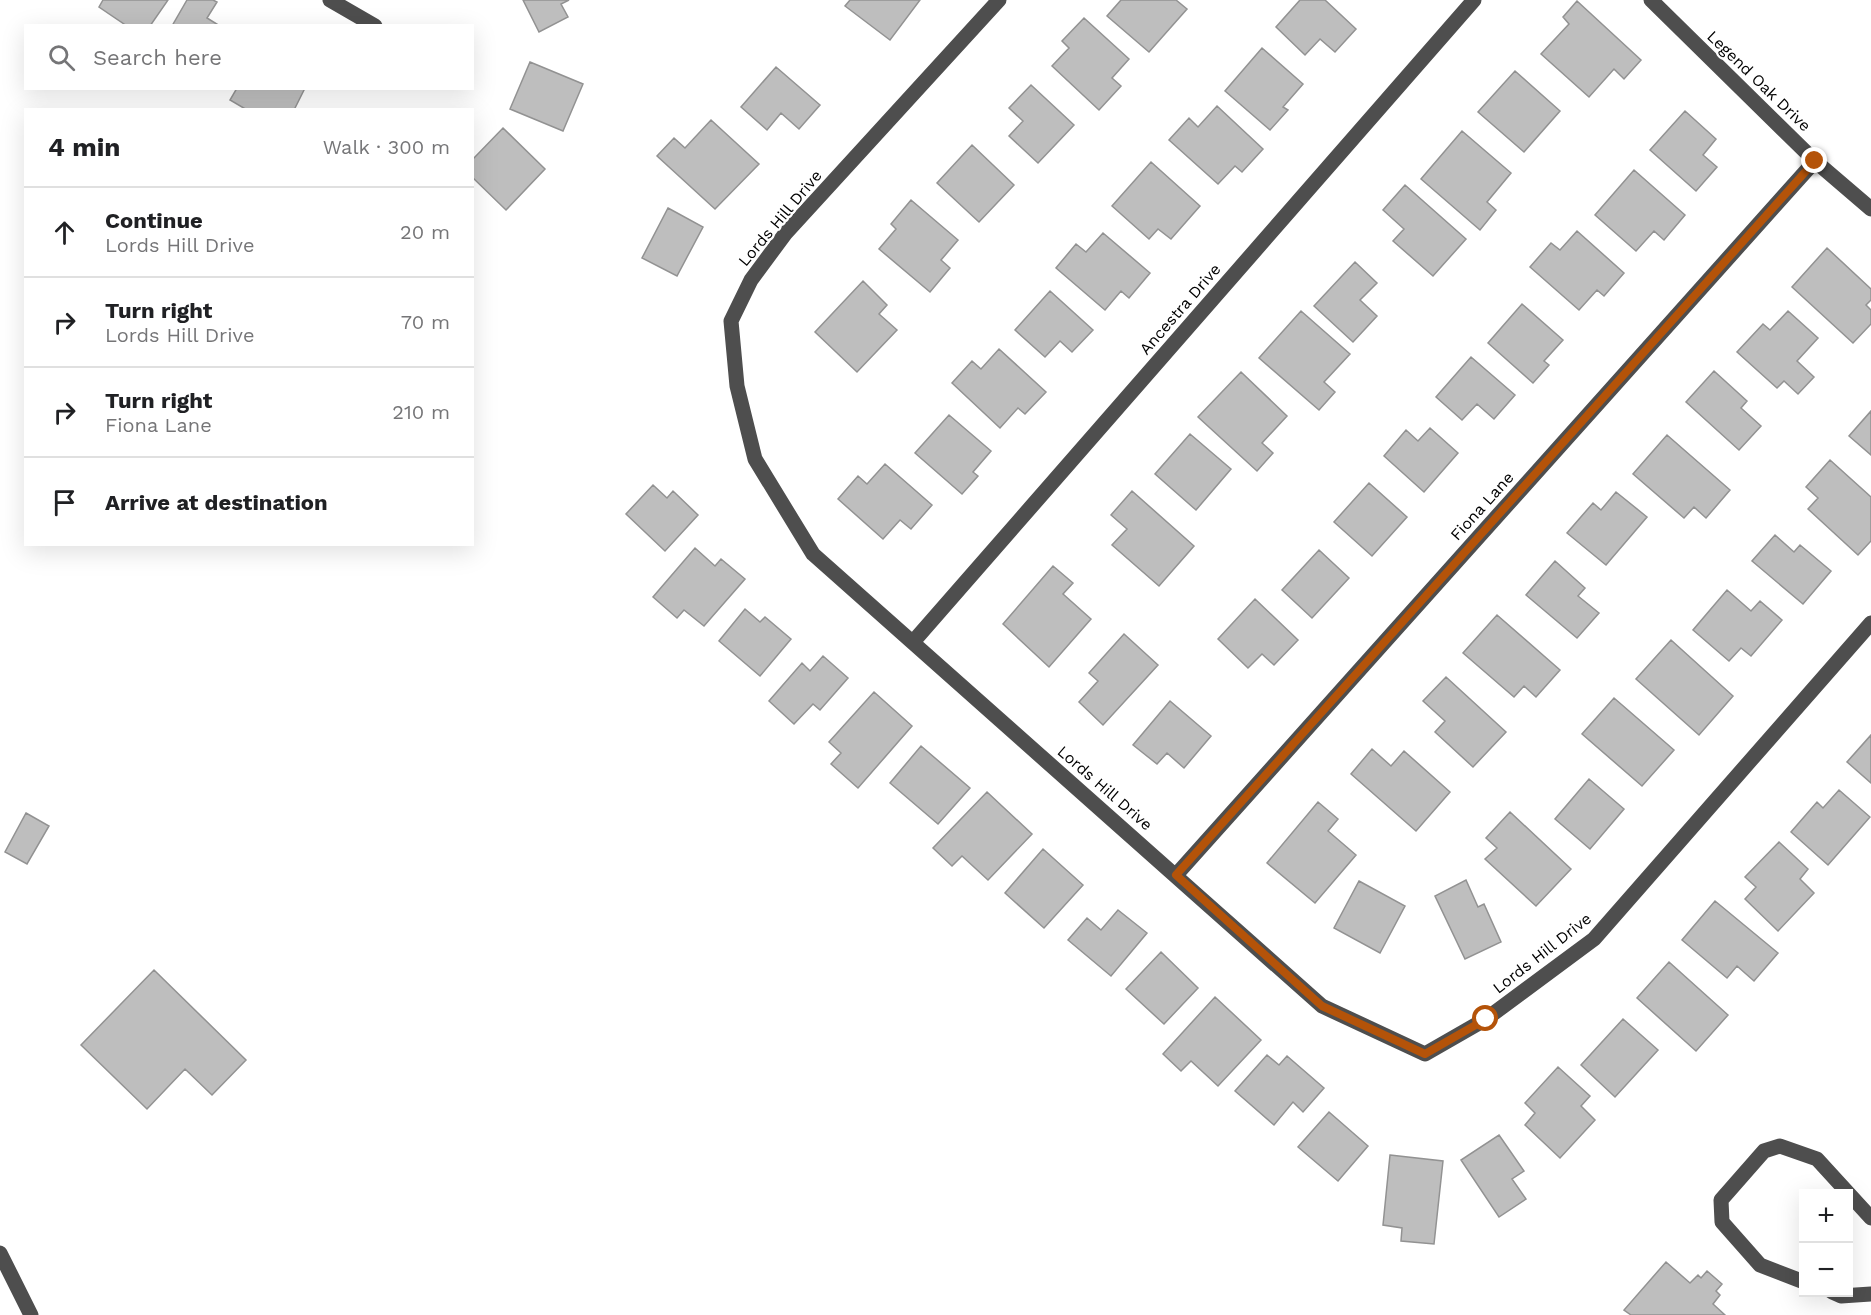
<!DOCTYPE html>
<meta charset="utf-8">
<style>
:root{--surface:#fff;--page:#f2f2f2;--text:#202124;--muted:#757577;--line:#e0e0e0}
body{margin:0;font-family:"Work Sans",sans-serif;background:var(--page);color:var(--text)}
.controls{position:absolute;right:18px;bottom:18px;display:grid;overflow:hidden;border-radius:0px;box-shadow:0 6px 24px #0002}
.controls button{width:54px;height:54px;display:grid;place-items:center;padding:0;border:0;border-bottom:2px solid var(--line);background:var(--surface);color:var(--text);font:30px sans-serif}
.stop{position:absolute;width:18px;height:18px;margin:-14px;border:4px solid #b45309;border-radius:50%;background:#fff}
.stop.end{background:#b45309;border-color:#fff;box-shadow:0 2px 6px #0008}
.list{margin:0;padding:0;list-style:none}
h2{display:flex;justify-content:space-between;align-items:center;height:78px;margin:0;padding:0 24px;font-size:26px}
h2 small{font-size:20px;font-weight:400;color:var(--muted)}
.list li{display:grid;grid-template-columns:39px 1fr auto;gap:18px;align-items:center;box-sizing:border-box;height:90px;padding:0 24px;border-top:2px solid var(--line)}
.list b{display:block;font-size:22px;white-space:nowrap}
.list p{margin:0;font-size:20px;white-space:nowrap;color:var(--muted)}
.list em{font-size:20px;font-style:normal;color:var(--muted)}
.icon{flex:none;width:33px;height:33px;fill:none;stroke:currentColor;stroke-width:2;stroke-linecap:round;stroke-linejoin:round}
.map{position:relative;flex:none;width:1871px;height:1315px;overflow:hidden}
.search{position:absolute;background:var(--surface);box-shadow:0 6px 24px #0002;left:24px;top:24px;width:450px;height:66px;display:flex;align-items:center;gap:15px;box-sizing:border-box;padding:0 21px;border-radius:0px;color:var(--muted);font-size:22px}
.panel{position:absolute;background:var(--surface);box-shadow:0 6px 24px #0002;left:24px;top:108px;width:450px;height:438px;border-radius:0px}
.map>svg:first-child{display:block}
.building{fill:#bebebe;stroke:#929292;stroke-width:1.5}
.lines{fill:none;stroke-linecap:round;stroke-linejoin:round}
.minor{stroke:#4e4e4e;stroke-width:15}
.route{stroke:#b45309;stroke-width:8}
.labels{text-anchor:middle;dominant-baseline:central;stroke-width:4.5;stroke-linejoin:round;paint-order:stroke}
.street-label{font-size:16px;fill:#000;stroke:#fff}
</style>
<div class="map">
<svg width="1871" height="1315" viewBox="0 0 1871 1315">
<rect width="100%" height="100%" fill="#fff"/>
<path class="building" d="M103,0H168L150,26H127L99,7Z
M187,0H213L217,2L207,18L220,26H172Z
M523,0H569L561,4L568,17L539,32Z
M850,0H920L890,40L845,6Z
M1121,0H1176L1187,9L1149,52L1107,16Z
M1300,0H1325L1356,29L1335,52L1320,39L1305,55L1276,27Z
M1577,1L1641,60L1624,79L1614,69L1589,97L1541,54L1569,24L1563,17Z
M1084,18L1129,59L1112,78L1121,86L1099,110L1052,66L1069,48L1062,41Z
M1262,48L1303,84L1283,107L1288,110L1270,130L1225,91Z
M530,62L583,84L563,131L510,109Z
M776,67L820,105L799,129L781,113L767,130L741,107Z
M1515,71L1560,111L1524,152L1478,112Z
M1031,85L1074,125L1038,163L1009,136L1023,121L1009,108Z
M237,88H305L294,110H247L230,100Z
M1217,106L1263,149L1242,172L1235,166L1218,184L1169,140L1189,118L1198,127Z
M1685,111L1716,139L1703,155L1717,167L1696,191L1650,150Z
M711,120L759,164L715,209L657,156L674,138L685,148Z
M503,128L545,169L506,210L472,177V160Z
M1462,131L1511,173L1487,202L1496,210L1480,230L1421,179Z
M972,145L1014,185L979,222L937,183Z
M1151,162L1200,206L1171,239L1158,229L1149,239L1112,206Z
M1634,170L1685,215L1664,240L1654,231L1636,251L1595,215Z
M1405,185L1466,239L1433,276L1393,241L1404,229L1383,210Z
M911,200L958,240L941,260L950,268L930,292L879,249L896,229L891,224Z
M668,208L703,227L677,276L642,258Z
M1577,231L1624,273L1604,296L1597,290L1579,310L1530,267L1551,243L1560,250Z
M1103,233L1150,273L1129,298L1121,291L1105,310L1056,268L1076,244L1086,252Z
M1827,248L1871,289V300L1866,305L1871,310V324L1853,343L1792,287Z
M1355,262L1377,283L1360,300L1377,316L1353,342L1314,306Z
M863,281L887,305L879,314L897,330L857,372L815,332Z
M1050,291L1093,330L1072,352L1060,341L1045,357L1015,330Z
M1522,304L1563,340L1544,361L1549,365L1533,383L1488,343Z
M1301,311L1350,354L1324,382L1335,392L1319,410L1259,358Z
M1788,311L1818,338L1797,361L1814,377L1798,394L1784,381L1777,388L1737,352L1763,324L1770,330Z
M999,349L1046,392L1025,414L1018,408L1000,428L952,383L972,361L981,369Z
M1471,357L1515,395L1494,419L1477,404L1462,420L1436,397Z
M1714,371L1747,401L1741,408L1761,426L1739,450L1686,402Z
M1241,372L1287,416L1262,443L1273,453L1257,471L1198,417Z
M1871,411V455L1849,436Z
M949,415L991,451L973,472L978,476L962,494L915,453Z
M1430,428L1458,453L1424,492L1384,456L1406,430L1418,441Z
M1190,434L1231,469L1196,510L1155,474Z
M1667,435L1730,490L1706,518L1694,507L1684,518L1633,474Z
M1830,460L1871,497V541L1858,555L1808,509L1818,498L1806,487Z
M885,464L932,505L911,529L900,520L883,539L838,499L858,476L867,484Z
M1369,483L1407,517L1372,556L1334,522Z
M653,485L667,498L673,491L698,515L665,551L626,514Z
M1132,491L1194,546L1159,586L1112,545L1127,529L1111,515Z
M1616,492L1647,517L1606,565L1567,533L1593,503L1601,510Z
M1775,535L1794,552L1800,545L1831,571L1803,604L1752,561Z
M695,548L715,566L721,559L745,579L704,626L684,610L677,618L653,597Z
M1319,550L1349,578L1312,618L1282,590Z
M1555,561L1585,588L1578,596L1599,613L1577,638L1526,595Z
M1053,566L1073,583L1063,594L1091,619L1049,667L1003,624Z
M1727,590L1751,611L1760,601L1782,620L1751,656L1741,648L1729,661L1693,630Z
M1255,599L1298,640L1274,665L1262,654L1248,668L1218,639Z
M745,609L760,622L765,617L791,639L760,676L719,641Z
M1497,615L1560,670L1536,697L1524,686L1514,697L1463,653Z
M1124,634L1158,665L1103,725L1079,702L1098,681L1089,673Z
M1671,640L1733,696L1699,735L1636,679Z
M823,656L848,678L820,710L813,704L794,724L769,701L802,663L810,671Z
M1446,677L1506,732L1473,767L1435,732L1445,721L1423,701Z
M874,692L912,726L858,788L831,764L841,753L829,742Z
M1614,698L1674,750L1642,786L1582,734Z
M1170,701L1211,736L1184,768L1167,753L1157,764L1133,745Z
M1871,735V783L1847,762Z
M921,746L970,788L938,824L890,783Z
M1372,749L1391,766L1404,751L1450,792L1416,831L1351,774Z
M1589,779L1624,809L1590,849L1555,819Z
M1839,790L1870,817L1828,865L1791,832L1817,802L1823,808Z
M987,792L1032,834L988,880L962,856L952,866L933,848Z
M1318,802L1338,819L1328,831L1356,855L1315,903L1267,863Z
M1510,812L1571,869L1536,906L1485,859L1497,848L1486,838Z
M26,813L49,826L27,864L5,852Z
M1779,842L1808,869L1800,879L1814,893L1778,931L1745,899L1756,887L1745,877Z
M1043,849L1083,885L1044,928L1005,893Z
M1466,880L1478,907L1484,904L1501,942L1465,959L1435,896Z
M1359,881L1405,906L1380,953L1334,928Z
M1715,901L1778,953L1754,981L1737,966L1727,978L1682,940Z
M1118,910L1147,933L1111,976L1068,940L1087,918L1101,930Z
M1161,952L1198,988L1164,1024L1126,989Z
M1669,962L1728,1015L1696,1051L1637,998Z
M154,970L246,1060L212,1095L185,1069L147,1109L81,1045Z
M1215,997L1261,1040L1218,1086L1191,1061L1181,1071L1163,1054Z
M1623,1019L1658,1050L1615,1097L1581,1065Z
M1267,1055L1279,1065L1287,1056L1324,1088L1303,1112L1293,1102L1274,1125L1235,1091Z
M1558,1067L1590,1096L1581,1106L1595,1120L1560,1158L1525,1125L1535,1113L1525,1103Z
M1329,1112L1368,1146L1338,1181L1298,1147Z
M1499,1135L1524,1171L1512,1179L1526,1199L1499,1217L1461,1160Z
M1390,1155L1443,1161L1434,1244L1401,1241L1402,1228L1383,1225Z
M1666,1262L1690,1283L1698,1275L1701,1278L1707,1271L1722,1284L1716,1291L1720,1295L1713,1304L1725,1315H1631L1624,1310Z"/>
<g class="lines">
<path class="minor" d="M330,0L375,26
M999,0L785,234L751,280L731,321L737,386L755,459L813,554L1322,1006L1425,1054L1486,1019L1594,939L1871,623
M1651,0L1815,161L1871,209
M913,642L1474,0
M1176,875L1815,161
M0,1253L31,1315
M1804,1282L1760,1265L1722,1222L1721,1200L1764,1151L1780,1146L1817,1159L1871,1218
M1832,1292L1841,1296L1871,1294"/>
</g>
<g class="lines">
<path class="route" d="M1486,1019L1425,1054L1322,1006L1176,875L1815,161"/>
</g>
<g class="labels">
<g class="street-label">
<text transform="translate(1759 81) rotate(44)">Legend Oak Drive</text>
<text transform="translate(780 218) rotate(-50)">Lords Hill Drive</text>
<text transform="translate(1180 309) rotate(-49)">Ancestra Drive</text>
<text transform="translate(1482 506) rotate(-48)">Fiona Lane</text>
<text transform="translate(1105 788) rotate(41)">Lords Hill Drive</text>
<text transform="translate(1542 953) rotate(-38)">Lords Hill Drive</text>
</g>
</g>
</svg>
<div class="controls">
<button>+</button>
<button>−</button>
</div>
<div class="stop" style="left:1486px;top:1019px"></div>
<div class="stop end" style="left:1815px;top:161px"></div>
<div class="search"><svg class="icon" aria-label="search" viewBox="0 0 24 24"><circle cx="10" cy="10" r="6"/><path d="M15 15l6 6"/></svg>Search here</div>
<section class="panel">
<h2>4 min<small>Walk · 300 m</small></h2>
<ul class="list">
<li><svg class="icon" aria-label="ahead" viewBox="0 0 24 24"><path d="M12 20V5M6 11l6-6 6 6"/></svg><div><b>Continue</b><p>Lords Hill Drive</p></div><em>20 m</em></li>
<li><svg class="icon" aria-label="right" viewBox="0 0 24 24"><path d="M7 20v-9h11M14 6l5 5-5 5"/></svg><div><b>Turn right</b><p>Lords Hill Drive</p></div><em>70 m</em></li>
<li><svg class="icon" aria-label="right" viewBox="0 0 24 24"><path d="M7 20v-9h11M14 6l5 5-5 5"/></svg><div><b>Turn right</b><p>Fiona Lane</p></div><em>210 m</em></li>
<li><svg class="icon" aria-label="arrive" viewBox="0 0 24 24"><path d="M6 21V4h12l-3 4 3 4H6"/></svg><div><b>Arrive at destination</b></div></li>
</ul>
</section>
</div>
